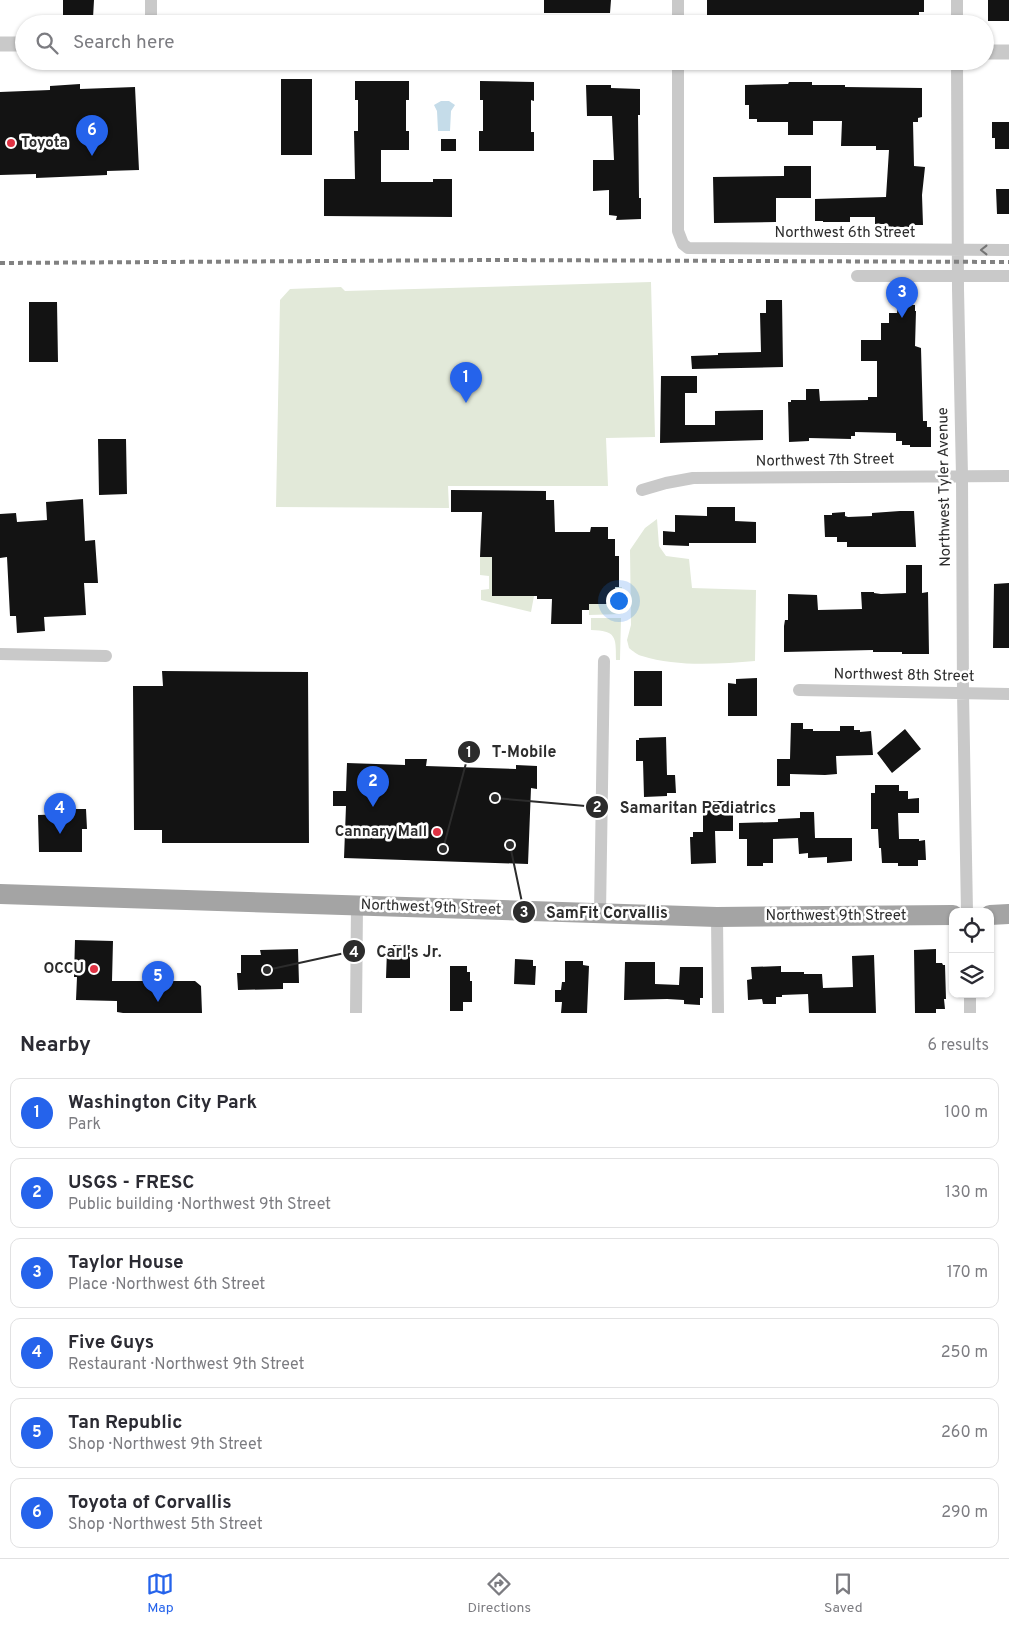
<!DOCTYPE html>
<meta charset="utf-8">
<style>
:root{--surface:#fff;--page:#f2f2f3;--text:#2b2b33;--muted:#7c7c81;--line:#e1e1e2;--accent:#2563eb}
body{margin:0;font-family:Overpass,sans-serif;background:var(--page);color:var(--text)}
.controls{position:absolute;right:15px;bottom:15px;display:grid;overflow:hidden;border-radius:10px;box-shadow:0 1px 4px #0004}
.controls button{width:45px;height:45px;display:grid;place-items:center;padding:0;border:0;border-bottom:1px solid var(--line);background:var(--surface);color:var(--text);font:25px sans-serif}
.you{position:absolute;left:618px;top:600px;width:18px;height:18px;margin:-12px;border:4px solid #fff;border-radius:50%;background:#1a73e8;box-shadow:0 0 0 8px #1a73e833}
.badge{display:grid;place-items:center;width:32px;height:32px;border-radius:50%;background:var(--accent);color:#fff;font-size:16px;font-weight:700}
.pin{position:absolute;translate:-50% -41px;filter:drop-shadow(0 1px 2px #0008)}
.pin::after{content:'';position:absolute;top:26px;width:18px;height:15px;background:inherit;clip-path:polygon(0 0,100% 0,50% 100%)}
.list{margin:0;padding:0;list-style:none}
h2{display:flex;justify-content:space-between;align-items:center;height:65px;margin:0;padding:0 20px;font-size:21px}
h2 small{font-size:16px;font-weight:400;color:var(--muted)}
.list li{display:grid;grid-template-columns:32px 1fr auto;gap:15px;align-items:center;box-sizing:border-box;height:70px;margin:0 10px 10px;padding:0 10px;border:1px solid var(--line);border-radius:10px}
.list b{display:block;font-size:19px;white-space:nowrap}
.list p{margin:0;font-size:16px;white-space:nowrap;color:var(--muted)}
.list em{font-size:16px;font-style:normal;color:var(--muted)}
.icon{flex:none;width:28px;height:28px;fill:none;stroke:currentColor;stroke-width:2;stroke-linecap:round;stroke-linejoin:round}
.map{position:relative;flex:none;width:1009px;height:1013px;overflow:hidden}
.search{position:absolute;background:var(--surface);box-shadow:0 1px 4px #0004;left:15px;right:15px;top:15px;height:55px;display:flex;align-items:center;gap:12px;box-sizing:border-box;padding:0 18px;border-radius:28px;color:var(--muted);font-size:19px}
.sheet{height:545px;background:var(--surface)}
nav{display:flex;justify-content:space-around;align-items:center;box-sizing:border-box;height:70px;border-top:1px solid var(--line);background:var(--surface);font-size:14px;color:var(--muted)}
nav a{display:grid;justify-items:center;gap:2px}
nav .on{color:var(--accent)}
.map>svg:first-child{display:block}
.green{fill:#e2e9d9}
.water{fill:#c5dce9}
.building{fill:#131313}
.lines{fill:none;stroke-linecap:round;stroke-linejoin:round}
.minor{stroke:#c9c9c9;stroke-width:12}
.tertiary{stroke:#c9c9c9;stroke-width:15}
.primary{stroke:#a4a4a4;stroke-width:20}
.rail{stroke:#818181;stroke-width:4;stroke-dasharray:5 4;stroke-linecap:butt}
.oneway{stroke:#737373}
.poi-dot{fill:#df3243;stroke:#fff;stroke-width:2}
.labels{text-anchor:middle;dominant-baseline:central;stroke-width:5;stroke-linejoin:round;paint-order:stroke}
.poi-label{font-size:15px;font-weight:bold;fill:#2c2c2c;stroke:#fff;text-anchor:end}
.street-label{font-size:15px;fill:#2c2c2c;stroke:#fff}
.leader{fill:none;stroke:#2c2c2c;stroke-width:2}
.callout-dot{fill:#2c2c2c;stroke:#fff;stroke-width:2}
.mark-label{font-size:15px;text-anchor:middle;font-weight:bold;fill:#fff}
.callout-label{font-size:16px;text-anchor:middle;font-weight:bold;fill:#2c2c2c;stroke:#fff;stroke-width:5;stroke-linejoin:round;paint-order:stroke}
</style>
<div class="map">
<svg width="1009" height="1013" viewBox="0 0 1009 1013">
<rect width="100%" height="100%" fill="#fff"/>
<path class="green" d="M651,282L655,437L606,438L608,486H448L449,508L276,507L280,300L290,289L341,287L345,291Z
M657,519L659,546L666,556L689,559L692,588L756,590L755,661C719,664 676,667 642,656C637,655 633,651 629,648L627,640L631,625L630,550L645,528Z
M480,557H492V596H534L531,612L481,600V590L489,589V576L480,575Z
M615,587H622V614L589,615V604H615Z
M591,618H621L620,660H616C616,636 616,631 591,630Z"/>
<path class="water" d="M441,101H449L455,105L451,111L450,131H438L437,111L434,105Z"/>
<path class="building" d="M63,0H94L93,18H63Z
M544,0H611L610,13H544Z
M707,0H924V12H919V18H835V22H728V21H707Z
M988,0H1009V21H988Z
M281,79H312V155H281Z
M355,81H409V100H406V131H409V150H381V182H433V179H452V217L324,216V179H355L354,131H358V100H355Z
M480,81L534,82V101L531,100V132H534V151H479V131H483V100H480Z
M789,82H812V85H845V87L922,88V117L918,118V122H913L914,166L925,167L922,195L923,225H914V227H884V224H875V217H850V222H823V221H815V199L886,197L889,150H876V146H841L842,121H813V135H788V122H757V119H749V105H745V85L788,84Z
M80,84V89L135,87L139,170L107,171V175L36,178V174L0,175V92L50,90V86Z
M586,85H611V88L640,89V115H638L639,198H641V219L616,220L617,216L609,215V190L593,191V160H614L612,116H587Z
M992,122H1009V149H995V138H992Z
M441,139H456V151H441Z
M784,166H811V198H776V222L714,223L713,177L784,176Z
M996,189H1009V214H997Z
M766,300H782L783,367L692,369L691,356L718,355V353L761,352L760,313H766Z
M29,302H57L58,362H29Z
M898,304L915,305V311H916L915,346L921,348L923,421H927V427H931V447H910V445H902V441H896V433L855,432V436H851V439L809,438V441L789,442L788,402H791V400H806V389H819L820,401L868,400V397H877V361H861V340H881V323H889V313H897Z
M661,376H697V393H685V425H715V411L763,410V440L660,443Z
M98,439H126L127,494L99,495Z
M451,490L546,491V500H554L555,532H590L591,527H608V539H615V556H619V587H615L616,604H589V610H582V624H551L552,599H537V596H492V557H480L482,512H451Z
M83,499L85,541L95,540L98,583H84L86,615L44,617L45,631L17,633L16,616H10L7,557L0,558V514L16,513L17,522L47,520L46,502Z
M707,507H735V521L756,522V543H689V546L663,545V531L675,532V515L707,516Z
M900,511H914L916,547H847V542H837V537H825L824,515H832V513L845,512V516L848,517L872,516V513Z
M906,565H922V593L928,592L929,654H902V652H873V650L784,652V626L785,620H788V594L817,595L818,610L862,609L861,592H874V593L881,594L906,593Z
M1009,583V648H993L994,584Z
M162,671L308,672L309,843H162V830H134L133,686H163Z
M634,671H662V706H634Z
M757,678V716H728V683L736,684V679Z
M791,723H803V729H813V731H840V726H854V730H860V732L871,731L873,755L836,756L837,774L825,775L790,774V786H777V759H790Z
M905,729L921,749L892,773L877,753Z
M666,737L667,775H675L676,793H667V796L644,797L643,761H636V740H639V738Z
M405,759H427L426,766L516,769V765L537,766V789L531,788L528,864L344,858L346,806H333V791H346L347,763L405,765Z
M875,785H899V791H908V799L919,798V813H898L899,839H919V841L925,840L926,860H918V866H898V863H882L881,848H879L878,829H871V793H875Z
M703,801H733V831H715L716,863L691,864L690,837H693V832H703Z
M67,809H86L87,829H82V852H39L38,815L67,814Z
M800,812H814L815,838H852V861L827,863V857L808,858V853L799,854L798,838L773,839V863H763V866H747V839H739V823L778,822V819L800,818Z
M75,940L113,941L112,981H195L201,986L202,1013H123L117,1012V1001L76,1000L77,977H74Z
M393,945H410V978H386L387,950H392Z
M298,949L299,983H283V989L238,990L237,973H241V955H261L260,950Z
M936,949V963H942L943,965H945L946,999H944L945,1009H936V1013H915L914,950Z
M874,955L876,1013H809L808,994L782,995V997H776V1004H763L762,999L748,1000L747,980L752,979L751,967L781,966V972H804V974H822L823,988L853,987L852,956Z
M515,959L533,960V966H536L535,985L514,984Z
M565,961H583V965L589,966L587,1013H561L562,1002H555V990H561L562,982H565Z
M625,962H655V984L679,985L680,967H703V998H700V1005L684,1004V1000L667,999L624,1000Z
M450,966H467V972H470V981H472V1002H463V1011H450Z"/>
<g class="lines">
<path class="minor" d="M151,0V24
M678,0V24
M957,0V24
M678,61V231L683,244L688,248L1009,250
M957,61L958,289L962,476L963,693L967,912
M857,276H1009
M642,490L666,483L693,478L1009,476
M0,654L106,656
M799,690L1009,694
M600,913L604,661
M717,917L718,1013
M970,994V1013
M356,1013L357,905"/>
<path class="tertiary" d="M0,44H24
M985,52H1009"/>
<path class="primary" d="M0,894L717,917L953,915
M990,915L1009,914"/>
<path class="rail" d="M0,263L490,260L1009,262"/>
</g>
<defs><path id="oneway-chevron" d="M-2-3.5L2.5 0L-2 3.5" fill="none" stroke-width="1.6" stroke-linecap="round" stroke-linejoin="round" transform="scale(1.25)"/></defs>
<use class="oneway" href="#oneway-chevron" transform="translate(984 250) rotate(-180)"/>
<g class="poi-dot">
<circle cx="11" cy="143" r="5"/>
<circle cx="437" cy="832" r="5"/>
<circle cx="94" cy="969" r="5"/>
</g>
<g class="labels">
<g class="poi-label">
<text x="21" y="143" text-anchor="start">Toyota</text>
<text x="427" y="832">Cannary Mall</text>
<text x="84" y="969">OCCU</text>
</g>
<g class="street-label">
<text x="845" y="233">Northwest 6th Street</text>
<text transform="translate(825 461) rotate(-1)">Northwest 7th Street</text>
<text transform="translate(945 487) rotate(-91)">Northwest Tyler Avenue</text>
<text transform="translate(904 676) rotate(1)">Northwest 8th Street</text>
<text transform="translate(431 908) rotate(2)">Northwest 9th Street</text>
<text x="836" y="916">Northwest 9th Street</text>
</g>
</g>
<path class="leader" d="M443 849L469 752M495 798L597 807M510 845L524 912M267 970L354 951"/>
<g class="callout-dot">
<circle cx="443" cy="849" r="5"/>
<circle cx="495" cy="798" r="5"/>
<circle cx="510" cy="845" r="5"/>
<circle cx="267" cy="970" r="5"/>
<circle cx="469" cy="752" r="12"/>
<circle cx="597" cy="807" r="12"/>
<circle cx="524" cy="912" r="12"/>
<circle cx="354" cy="951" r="12"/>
</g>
<g class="mark-label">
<text x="469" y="757">1</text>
<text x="597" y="812">2</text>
<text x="524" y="917">3</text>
<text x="354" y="957">4</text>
</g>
<g class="callout-label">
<text x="524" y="757">T-Mobile</text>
<text x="698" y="813">Samaritan Pediatrics</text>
<text x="607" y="918">SamFit Corvallis</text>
<text x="409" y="957">Carl's Jr.</text>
</g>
</svg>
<div class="controls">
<button><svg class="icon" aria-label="locate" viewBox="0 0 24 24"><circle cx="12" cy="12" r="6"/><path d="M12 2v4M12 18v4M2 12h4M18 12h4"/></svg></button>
<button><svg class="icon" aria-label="layers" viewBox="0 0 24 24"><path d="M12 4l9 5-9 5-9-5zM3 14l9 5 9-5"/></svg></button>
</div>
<div class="you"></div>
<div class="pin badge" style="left:466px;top:403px">1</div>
<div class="pin badge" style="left:373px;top:807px">2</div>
<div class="pin badge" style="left:902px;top:318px">3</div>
<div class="pin badge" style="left:60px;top:834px">4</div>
<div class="pin badge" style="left:158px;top:1002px">5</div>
<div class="pin badge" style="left:92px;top:156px">6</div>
<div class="search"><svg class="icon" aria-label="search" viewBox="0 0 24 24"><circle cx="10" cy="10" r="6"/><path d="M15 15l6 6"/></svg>Search here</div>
</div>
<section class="sheet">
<h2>Nearby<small>6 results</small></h2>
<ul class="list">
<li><span class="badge">1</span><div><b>Washington City Park</b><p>Park</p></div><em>100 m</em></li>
<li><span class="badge">2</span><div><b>USGS - FRESC</b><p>Public building · Northwest 9th Street</p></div><em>130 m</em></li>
<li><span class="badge">3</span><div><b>Taylor House</b><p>Place · Northwest 6th Street</p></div><em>170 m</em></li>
<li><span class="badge">4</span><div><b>Five Guys</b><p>Restaurant · Northwest 9th Street</p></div><em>250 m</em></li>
<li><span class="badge">5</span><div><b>Tan Republic</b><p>Shop · Northwest 9th Street</p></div><em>260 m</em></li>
<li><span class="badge">6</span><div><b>Toyota of Corvallis</b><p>Shop · Northwest 5th Street</p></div><em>290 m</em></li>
</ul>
</section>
<nav>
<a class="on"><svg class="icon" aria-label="map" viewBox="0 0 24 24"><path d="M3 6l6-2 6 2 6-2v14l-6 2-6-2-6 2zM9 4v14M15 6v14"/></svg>Map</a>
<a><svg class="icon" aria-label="directions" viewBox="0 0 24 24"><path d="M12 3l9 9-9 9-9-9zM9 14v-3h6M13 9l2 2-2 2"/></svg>Directions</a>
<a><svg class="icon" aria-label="saved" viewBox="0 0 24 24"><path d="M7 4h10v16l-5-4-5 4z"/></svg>Saved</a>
</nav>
